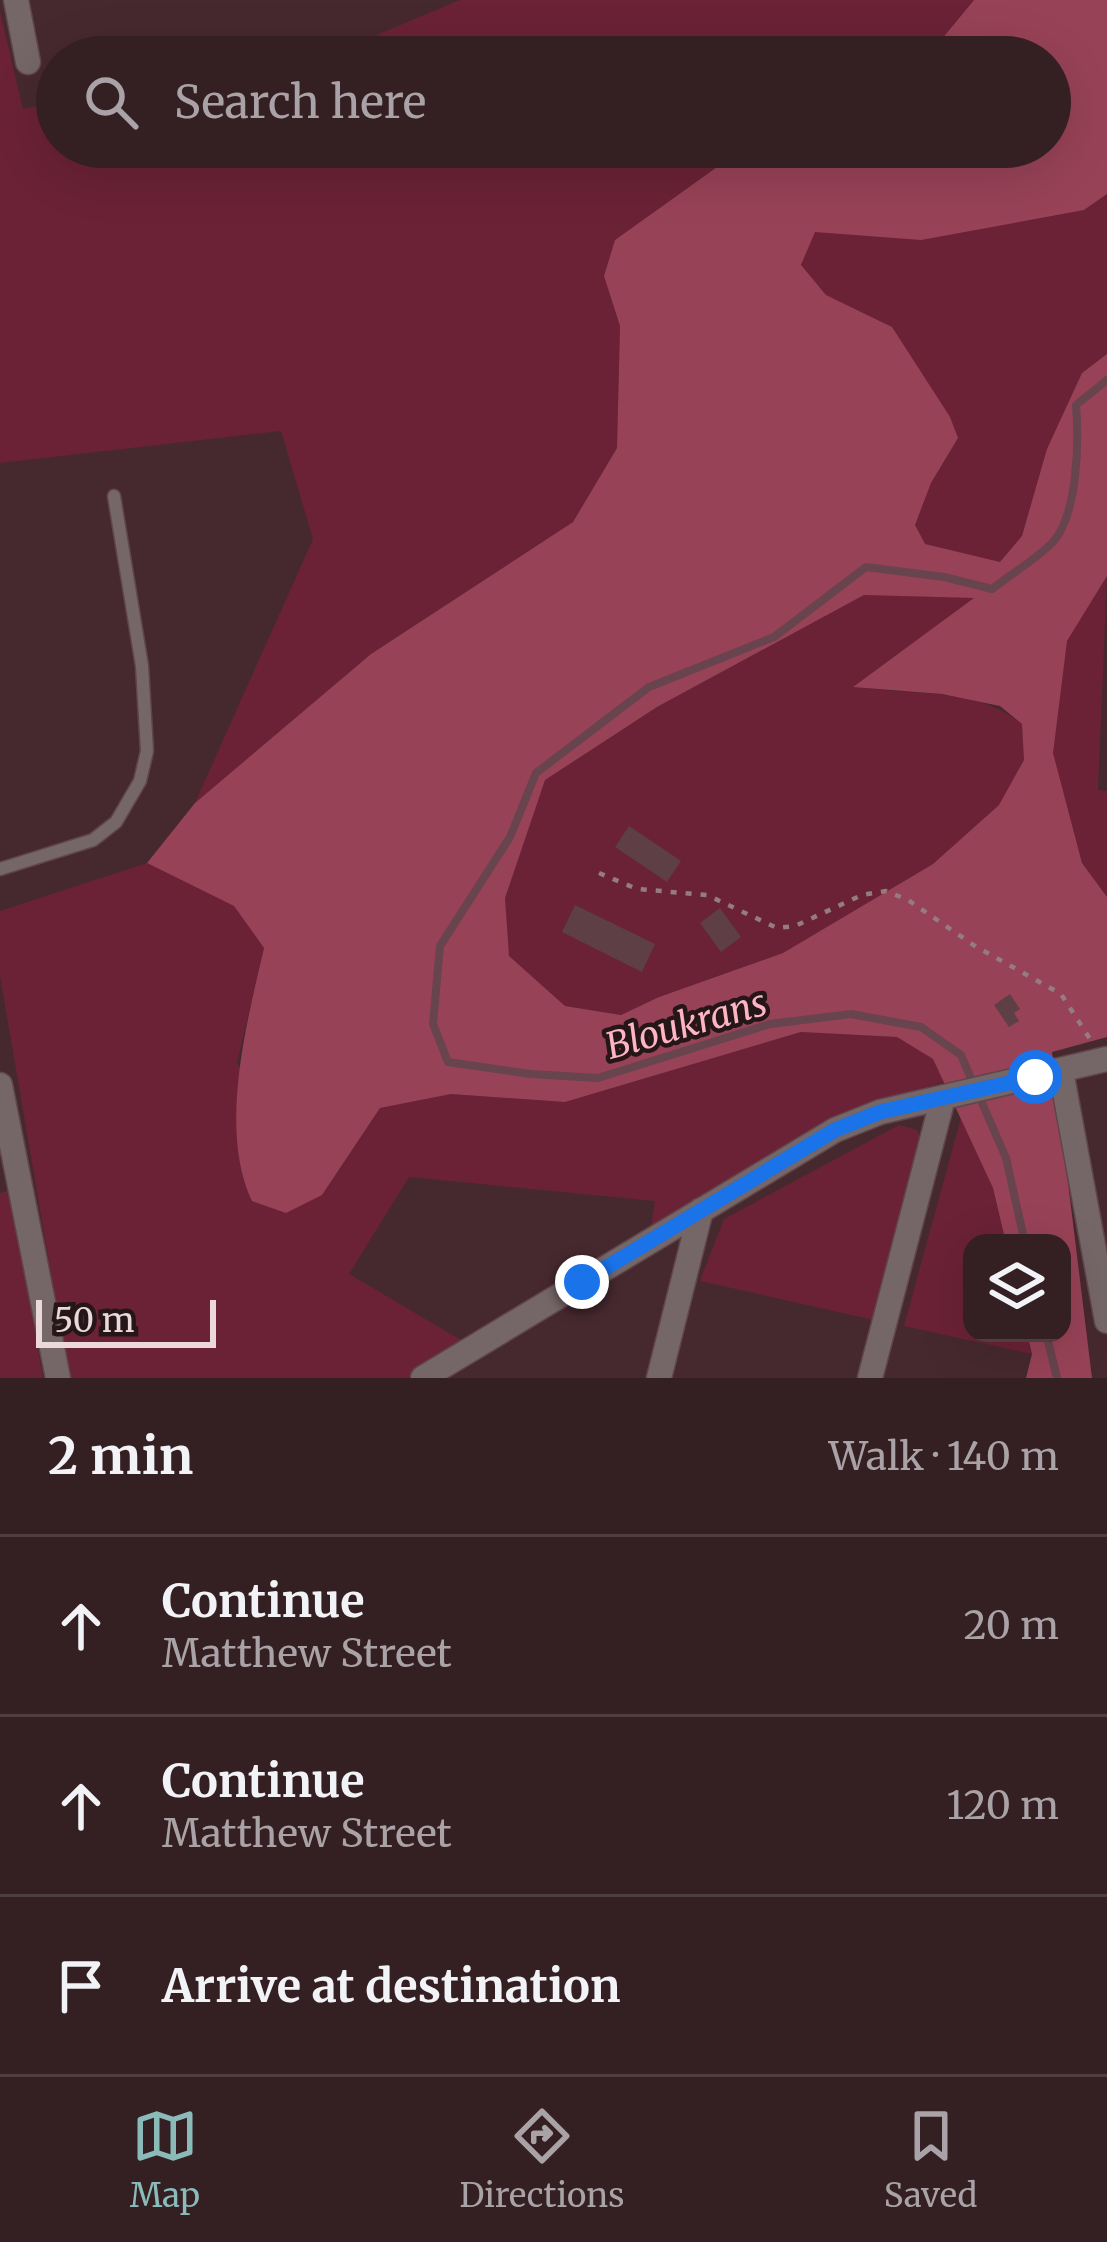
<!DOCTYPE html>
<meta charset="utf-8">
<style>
:root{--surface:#341f23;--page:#3c272b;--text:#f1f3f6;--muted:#a9a2a6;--line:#4e3d41;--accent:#8bbbb9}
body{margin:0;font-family:Merriweather,serif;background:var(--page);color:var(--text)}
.controls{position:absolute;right:36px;bottom:36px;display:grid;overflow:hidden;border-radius:24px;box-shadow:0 12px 48px #0002}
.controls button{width:108px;height:108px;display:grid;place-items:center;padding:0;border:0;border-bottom:3px solid var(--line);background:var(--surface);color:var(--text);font:60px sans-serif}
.scale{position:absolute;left:36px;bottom:30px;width:180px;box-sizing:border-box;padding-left:12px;border:6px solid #ebd8db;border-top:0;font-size:33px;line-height:42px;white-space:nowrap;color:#ebd8db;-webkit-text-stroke:9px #241619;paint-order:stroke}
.stop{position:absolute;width:36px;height:36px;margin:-27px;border:9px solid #1a73e8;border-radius:50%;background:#fff}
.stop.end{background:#1a73e8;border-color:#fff;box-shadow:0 3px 12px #0008}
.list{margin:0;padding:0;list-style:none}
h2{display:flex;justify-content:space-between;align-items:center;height:156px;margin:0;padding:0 48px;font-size:51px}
h2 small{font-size:39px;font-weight:400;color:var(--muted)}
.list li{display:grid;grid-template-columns:78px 1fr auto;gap:36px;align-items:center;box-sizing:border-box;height:180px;padding:0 48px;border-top:3px solid var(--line)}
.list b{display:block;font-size:45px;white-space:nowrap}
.list p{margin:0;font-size:39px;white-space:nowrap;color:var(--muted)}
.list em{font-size:39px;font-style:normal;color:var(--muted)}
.icon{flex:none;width:66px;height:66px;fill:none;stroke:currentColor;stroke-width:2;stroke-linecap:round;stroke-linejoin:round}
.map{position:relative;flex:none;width:1107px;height:1378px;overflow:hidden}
.search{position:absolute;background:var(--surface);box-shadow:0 12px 48px #0002;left:36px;right:36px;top:36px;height:132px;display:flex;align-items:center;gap:30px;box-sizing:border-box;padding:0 42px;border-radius:66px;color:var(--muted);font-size:45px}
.sheet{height:696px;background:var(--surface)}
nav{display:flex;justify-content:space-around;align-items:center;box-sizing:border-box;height:168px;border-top:3px solid var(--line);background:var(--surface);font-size:33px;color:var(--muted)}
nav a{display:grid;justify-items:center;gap:6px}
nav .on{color:var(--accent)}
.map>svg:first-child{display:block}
.green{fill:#6b2236}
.forest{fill:#984257;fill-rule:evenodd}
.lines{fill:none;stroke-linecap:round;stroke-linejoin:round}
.stream{stroke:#67444e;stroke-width:8}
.building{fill:#5e3f45}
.service-casing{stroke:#60454b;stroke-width:15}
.minor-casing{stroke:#60454b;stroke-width:27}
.path{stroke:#957c81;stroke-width:4.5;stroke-dasharray:6 9;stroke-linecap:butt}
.service{stroke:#756668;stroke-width:12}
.minor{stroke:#756668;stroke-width:24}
.route{stroke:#1a73e8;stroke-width:15}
.labels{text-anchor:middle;stroke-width:9;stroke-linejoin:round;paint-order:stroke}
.water-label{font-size:36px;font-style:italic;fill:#feb4c2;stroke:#241619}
</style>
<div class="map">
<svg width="1107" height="1378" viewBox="0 0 1107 1378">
<rect width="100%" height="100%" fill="#46292f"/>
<!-- green -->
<path class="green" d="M460 0H974L927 57H316L331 54Z
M0 12 23 109 57 103V147H745L615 240 604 276 620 326 617 448 573 522 371 654 195 803 313 539 281 431 0 463Z
M1107 194V354L1082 373 1022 536 1000 563 924 544 915 525 931 483 958 438 892 327 826 295 801 266 814 232 1084 210Z
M1107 576 1098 790 1107 791V897L1082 863 1052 753 1067 641Z
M864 595 976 598 854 686C911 697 974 685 1022 724L1025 760 999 805 933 864 783 953 659 997 621 1015 565 1006 508 956 505 898 544 780 657 707Z
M147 863 234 906 264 948 237 1063 322 1195 380 1108 451 1094 565 1102 801 1032 897 1037 933 1059 944 1082 896 1096 651 1228 655 1201 409 1177 349 1274 466 1343 407 1378H69L0 976V911Z
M961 1118 993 1188 1006 1243H972V1333H1027L1032 1354 904 1326Z
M899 1125 917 1130 922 1142 874 1320 700 1281 724 1219Z
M10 1191 43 1378H0V1193Z"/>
<!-- forest -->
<path class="forest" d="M974 0H1107V194L1084 210 921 240 815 232 801 265 826 295 892 327 950 417 958 438 931 483 915 525 925 544 1000 562 1022 536 1047 449 1082 373 1107 354V576L1067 641 1053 753 1082 863 1107 897V1037L1052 1052 1092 1378H1026L1032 1354 1027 1333H1062V1243H1006L993 1188 933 1059 897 1037 801 1032 565 1102 451 1094 380 1108 322 1195 286 1213 252 1201C218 1130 247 1021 264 948L234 906 147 863 195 803 371 654 573 522 617 448 620 326 604 276 615 240 745 147H1050V57H927ZM864 595 974 598 853 687 942 694 1000 706 1022 724 1024 760 999 805 933 864 783 953 659 997 621 1015 565 1006 509 956 505 898 545 780 657 707Z"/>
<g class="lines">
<!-- stream -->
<path class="stream" d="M973 1083 961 1055 921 1027 851 1014 770 1024 598 1078 530 1074 448 1062 433 1024 440 946 510 837 536 773 649 687 774 637 866 567 944 577 992 589C1011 574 1035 560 1052 543 1078 516 1079 441 1076 405L1107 380
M979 1096 1006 1158 1025 1243
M1046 1333 1057 1378"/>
</g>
<!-- building -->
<path class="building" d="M629 826 681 861 667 882 615 847Z
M575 905 655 944 642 972 562 932Z
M720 908 741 937 721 952 700 923Z
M1010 994 1020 1009 1014 1013 1019 1021 1009 1027 994 1005Z"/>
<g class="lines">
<!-- service casing -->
<g class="service-casing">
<path id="service" d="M0 869 93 840 116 822 140 781 147 751 142 666 114 496"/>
</g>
<!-- minor casing -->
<g class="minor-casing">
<path id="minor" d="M16 0 28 62
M1061 1071 1107 1321
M0 1085 58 1378
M423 1378 835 1130 880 1112 1107 1059
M659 1378 701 1210
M870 1378 943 1098"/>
</g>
<!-- path -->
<path class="path" d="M599 873 637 889 707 895 777 928 795 926 862 895 886 891 908 900 975 946 1061 994 1090 1039"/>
<!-- service -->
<use href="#service" class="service"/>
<!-- minor -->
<use href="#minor" class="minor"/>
</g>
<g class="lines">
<!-- route -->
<path class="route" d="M582 1282 835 1130 880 1112 1035 1077"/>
</g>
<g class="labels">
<!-- water labels -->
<g class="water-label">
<text transform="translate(686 1024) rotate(-16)" y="13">Bloukrans</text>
</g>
</g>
</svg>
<div class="controls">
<button><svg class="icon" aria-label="layers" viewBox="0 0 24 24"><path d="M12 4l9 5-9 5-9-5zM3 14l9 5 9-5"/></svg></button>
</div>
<div class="scale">50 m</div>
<div class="stop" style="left:1035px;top:1077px"></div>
<div class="stop end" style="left:582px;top:1282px"></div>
<div class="search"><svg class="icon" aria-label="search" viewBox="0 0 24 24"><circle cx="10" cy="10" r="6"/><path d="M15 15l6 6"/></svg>Search here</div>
</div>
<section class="sheet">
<h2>2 min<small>Walk · 140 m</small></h2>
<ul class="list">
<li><svg class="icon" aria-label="ahead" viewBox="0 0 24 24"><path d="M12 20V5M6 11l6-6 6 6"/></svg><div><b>Continue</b><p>Matthew Street</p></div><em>20 m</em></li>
<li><svg class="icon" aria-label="ahead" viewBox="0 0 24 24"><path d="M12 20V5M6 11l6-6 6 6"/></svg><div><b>Continue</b><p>Matthew Street</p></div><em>120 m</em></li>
<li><svg class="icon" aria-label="arrive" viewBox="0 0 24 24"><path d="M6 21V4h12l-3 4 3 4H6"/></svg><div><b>Arrive at destination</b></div></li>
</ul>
</section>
<nav>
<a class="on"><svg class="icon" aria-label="map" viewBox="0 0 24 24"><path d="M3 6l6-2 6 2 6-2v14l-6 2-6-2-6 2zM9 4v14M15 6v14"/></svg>Map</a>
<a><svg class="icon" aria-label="directions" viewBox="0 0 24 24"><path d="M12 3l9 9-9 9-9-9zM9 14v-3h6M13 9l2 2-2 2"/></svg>Directions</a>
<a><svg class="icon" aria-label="saved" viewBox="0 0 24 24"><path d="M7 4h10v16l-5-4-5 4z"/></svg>Saved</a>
</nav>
